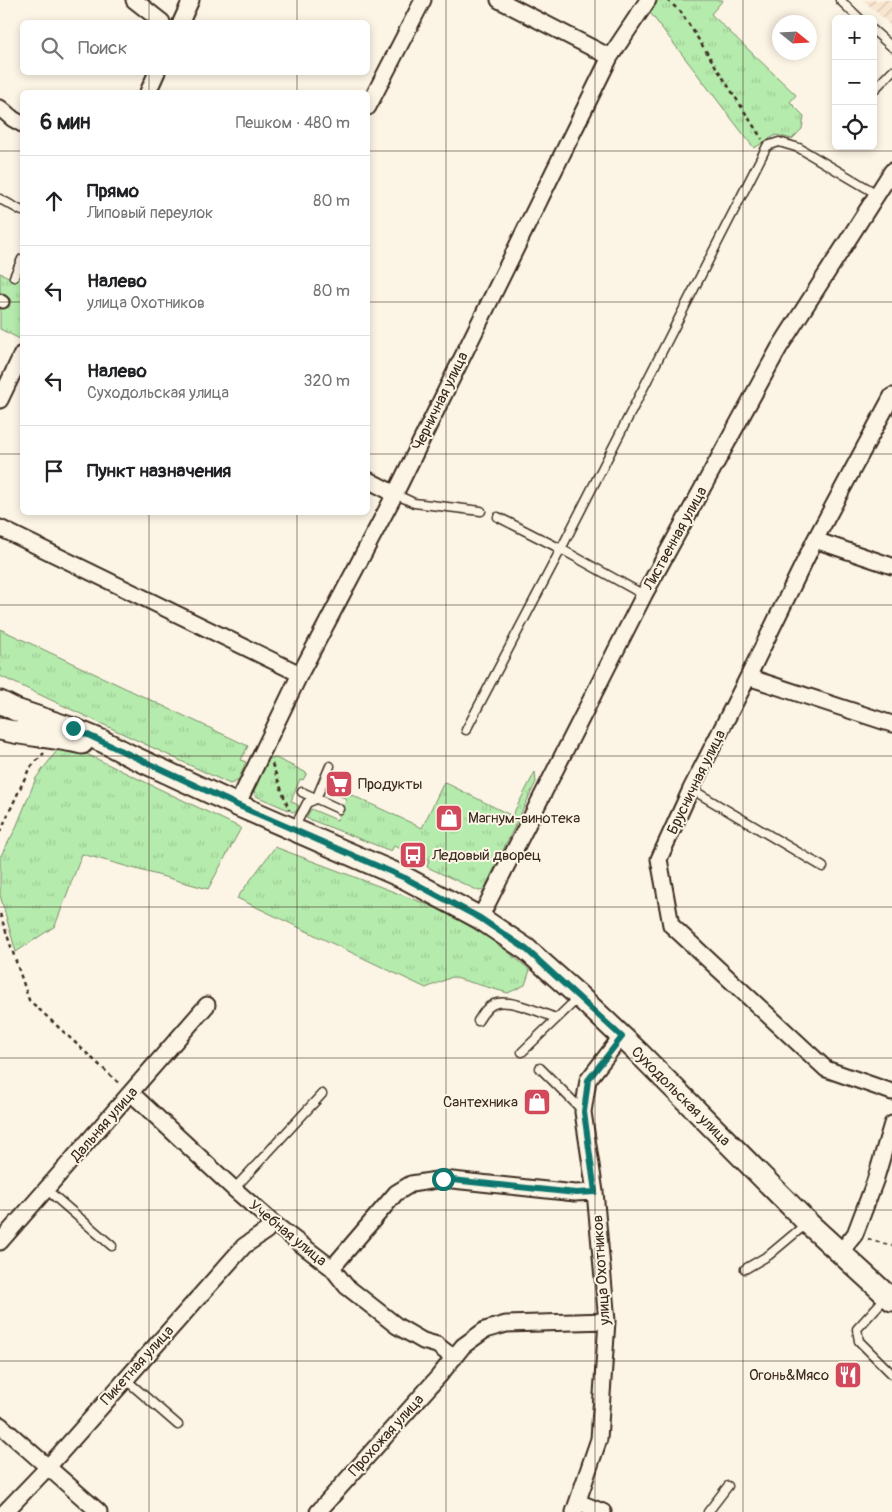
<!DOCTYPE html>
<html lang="ru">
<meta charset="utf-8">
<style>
:root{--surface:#fff;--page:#f6f6f6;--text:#202124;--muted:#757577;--line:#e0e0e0}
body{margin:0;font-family:Pangolin,sans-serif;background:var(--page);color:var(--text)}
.controls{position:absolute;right:15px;top:15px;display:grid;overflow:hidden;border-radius:8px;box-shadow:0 2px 8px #0003}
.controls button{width:45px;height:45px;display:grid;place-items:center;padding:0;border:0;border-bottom:1px solid var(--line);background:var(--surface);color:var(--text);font:25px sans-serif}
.compass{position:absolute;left:772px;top:15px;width:45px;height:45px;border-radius:50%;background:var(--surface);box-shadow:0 2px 8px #0003;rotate:108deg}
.stop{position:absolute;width:15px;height:15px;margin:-11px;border:4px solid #0f766e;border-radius:50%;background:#fff}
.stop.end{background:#0f766e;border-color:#fff;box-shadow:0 1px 5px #0008}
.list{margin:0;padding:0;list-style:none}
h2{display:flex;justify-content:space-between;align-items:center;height:65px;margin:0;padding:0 20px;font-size:21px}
h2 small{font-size:16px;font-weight:400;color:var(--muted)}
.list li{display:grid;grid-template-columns:32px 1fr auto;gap:15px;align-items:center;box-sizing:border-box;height:90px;padding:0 20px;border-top:1px solid var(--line)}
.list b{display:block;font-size:19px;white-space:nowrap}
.list p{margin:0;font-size:16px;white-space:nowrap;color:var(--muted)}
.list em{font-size:16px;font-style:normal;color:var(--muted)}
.icon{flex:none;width:28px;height:28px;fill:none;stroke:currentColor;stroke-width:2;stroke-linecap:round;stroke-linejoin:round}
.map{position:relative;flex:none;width:892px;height:1512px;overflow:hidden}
.search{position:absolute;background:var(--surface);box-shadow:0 2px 8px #0003;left:20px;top:20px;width:350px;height:55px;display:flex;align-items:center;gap:12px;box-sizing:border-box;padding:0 18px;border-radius:8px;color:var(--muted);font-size:19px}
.panel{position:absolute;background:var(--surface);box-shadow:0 2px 8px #0003;left:20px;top:90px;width:350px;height:425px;border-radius:8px}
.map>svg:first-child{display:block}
.industrial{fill:url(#industrial-furrows)}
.grass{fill:url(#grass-tufts);stroke:#788a66}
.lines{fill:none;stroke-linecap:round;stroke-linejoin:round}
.service-casing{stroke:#3b2a1e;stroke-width:11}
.pedestrian-casing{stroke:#3b2a1e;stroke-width:15}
.minor-casing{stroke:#3b2a1e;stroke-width:19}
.secondary-casing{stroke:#3b2a1e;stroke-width:25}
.path{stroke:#3b2a1e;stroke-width:2.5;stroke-dasharray:4 4;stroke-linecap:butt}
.service{stroke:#fcf5e5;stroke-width:8}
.pedestrian{stroke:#fcf5e5;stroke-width:11}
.minor{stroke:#fcf5e5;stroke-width:15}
.secondary{stroke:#fcf5e5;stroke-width:21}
.route{stroke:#0f766e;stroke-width:6}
.grid{fill:none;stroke:#3b2a1e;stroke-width:1;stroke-opacity:0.55}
.labels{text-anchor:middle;stroke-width:4;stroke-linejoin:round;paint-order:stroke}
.street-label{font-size:15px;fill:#3b2a1e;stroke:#fcf5e5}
.poi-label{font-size:15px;fill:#3b2a1e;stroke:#fcf5e5;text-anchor:start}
</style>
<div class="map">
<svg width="892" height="1512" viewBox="0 0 892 1512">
<defs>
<pattern id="industrial-furrows" width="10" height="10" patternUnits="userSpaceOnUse" patternTransform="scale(1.25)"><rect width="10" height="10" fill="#f9e6d1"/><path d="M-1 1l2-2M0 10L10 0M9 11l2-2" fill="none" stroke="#d6c5b3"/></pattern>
<pattern id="grass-tufts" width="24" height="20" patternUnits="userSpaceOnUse" patternTransform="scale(1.25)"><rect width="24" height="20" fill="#b5ebad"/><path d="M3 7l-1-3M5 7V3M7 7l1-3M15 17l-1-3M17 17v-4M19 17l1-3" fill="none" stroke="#9dca94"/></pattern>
</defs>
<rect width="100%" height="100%" fill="#fcf5e5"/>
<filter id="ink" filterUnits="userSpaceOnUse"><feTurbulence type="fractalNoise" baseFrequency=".02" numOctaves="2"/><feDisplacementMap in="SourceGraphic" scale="10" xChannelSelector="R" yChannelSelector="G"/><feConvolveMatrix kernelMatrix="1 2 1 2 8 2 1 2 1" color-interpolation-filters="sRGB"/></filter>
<g filter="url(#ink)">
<!-- industrial -->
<path class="industrial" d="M863 0H892V27Z"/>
<!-- grass -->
<path class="grass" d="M657 0H723L711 14 796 95 790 102 804 116 802 129 792 139 776 135 754 148 648 10Z
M22 272V335L20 339 0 329V306L4 308 11 300 0 294V273L18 281Z
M0 629 248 746 241 760 246 762 238 781 230 784 0 676Z
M59 748 76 749 241 828 208 889 82 854 55 926 16 952 0 895V857L15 830 36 778Z
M266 758H276L307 773 303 780 300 779 291 801 299 806 296 812H293L256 796 253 789Z
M535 772 536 782 484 890 479 891 427 867 429 860 394 846 391 851 306 818 311 809 337 820 347 799 326 790 328 784 422 828 444 782 512 816Z
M275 847 442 910 496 942 530 970 525 985 508 993 452 977 426 988 237 898Z"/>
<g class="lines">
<!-- service casing -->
<g class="service-casing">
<path id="service" d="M840 0 860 19
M873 30 892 47
M873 91 892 71
M0 199 22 211
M14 277 22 259
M395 494 414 503 481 511
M498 517 561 549 644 595
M466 730 561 549 767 146 779 142 799 148 877 194
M691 789 823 867
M302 792 339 809
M294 828 307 803 316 799 330 766
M478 1021C482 1015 486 1007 494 1004 509 998 541 1013 556 1018
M522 1052 578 998
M540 1068 583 1111
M46 1189 112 1246
M234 1189 322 1094
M745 1269 769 1255 806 1224
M886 1297 857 1329 859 1341 892 1374
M125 1379 178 1425
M708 1512 728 1486"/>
</g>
<!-- pedestrian casing -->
<g class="pedestrian-casing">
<path id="pedestrian" d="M0 300 3 302"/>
</g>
<!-- minor casing -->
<g class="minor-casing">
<path id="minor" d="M134 0 162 22
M499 0 610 57
M181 22 191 0
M148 92 157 72
M368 107 423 0
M0 108 13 119 22 124
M892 396 815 540 748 677 691 789 659 859 671 925 826 1069 892 1092
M0 400 22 354
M368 480 395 494
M0 528 300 674
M815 540 892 566
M748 677 892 724
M237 805 300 674 395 494 610 57 648 0
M480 918 644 595 779 348 892 171
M131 1093 234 1189 273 1223 332 1268 346 1286 397 1326 423 1341 437 1345 454 1358
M0 1242 207 1005
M840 1253 855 1234 875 1181 892 1124
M332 1268 396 1193 411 1184 443 1179 575 1193 595 1192
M0 1425 99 1512
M578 1502 603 1512
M5 1512 48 1467 244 1246 266 1231 273 1223
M318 1512 439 1376 463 1346 485 1330 506 1324 607 1321
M574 1512 599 1439 607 1321 595 1192 583 1112 588 1080 621 1037"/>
</g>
<!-- secondary casing -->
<g class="secondary-casing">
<path id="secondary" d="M0 702 16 710 73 729 102 741 131 756 237 805 405 878 480 918 526 949 580 997 638 1052 808 1223 892 1300
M0 729C27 736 55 736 82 743"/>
</g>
<!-- path -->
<path class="path" d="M667 0 681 12 762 139
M272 764 289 810
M0 832 29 769 44 753
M0 914 29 1000 120 1084
M868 1239 892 1246"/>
<!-- service -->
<use href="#service" class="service"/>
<!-- pedestrian -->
<use href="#pedestrian" class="pedestrian"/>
<!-- minor -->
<use href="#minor" class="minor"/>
<!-- secondary -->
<use href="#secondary" class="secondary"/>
</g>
</g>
<g class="lines" filter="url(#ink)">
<!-- route -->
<path class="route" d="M73 728 237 805 405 878 480 918 526 949 622 1037 588 1080 584 1112 595 1192 576 1193 443 1179"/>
</g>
<!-- grid -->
<path class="grid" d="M149 0V22M297 0V22M446 0V1512M595 0V1512M743 0V1512M149 72V92M297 72V92M0 151H22M368 151H892M0 302H22M368 302H892M0 454H22M368 454H892M149 512V1512M297 512V1512M0 605H892M0 756H892M0 907H892M0 1058H892M0 1210H892M0 1361H892"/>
<!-- icons -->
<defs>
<g id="supermarket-square" transform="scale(1.4375)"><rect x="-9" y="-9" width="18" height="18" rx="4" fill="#d1495b" stroke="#fcf5e5"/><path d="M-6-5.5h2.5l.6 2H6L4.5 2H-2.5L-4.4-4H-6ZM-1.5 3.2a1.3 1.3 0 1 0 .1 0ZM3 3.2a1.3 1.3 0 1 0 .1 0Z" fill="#fff"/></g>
<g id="shop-square" transform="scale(1.4375)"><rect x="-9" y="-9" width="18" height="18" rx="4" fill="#d1495b" stroke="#fcf5e5"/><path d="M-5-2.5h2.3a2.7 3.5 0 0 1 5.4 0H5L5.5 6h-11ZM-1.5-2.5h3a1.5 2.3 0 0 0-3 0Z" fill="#fff"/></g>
<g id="bus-square" transform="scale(1.4375)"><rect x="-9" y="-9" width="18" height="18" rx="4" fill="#d1495b" stroke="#fcf5e5"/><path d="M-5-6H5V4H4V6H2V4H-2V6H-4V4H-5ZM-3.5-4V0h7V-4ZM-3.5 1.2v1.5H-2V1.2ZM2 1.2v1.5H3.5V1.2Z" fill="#fff"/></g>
<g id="restaurant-square" transform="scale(1.4375)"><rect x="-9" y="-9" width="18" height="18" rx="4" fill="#d1495b" stroke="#fcf5e5"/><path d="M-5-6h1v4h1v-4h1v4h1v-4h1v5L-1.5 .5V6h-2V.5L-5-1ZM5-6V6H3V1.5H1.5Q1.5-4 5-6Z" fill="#fff"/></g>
</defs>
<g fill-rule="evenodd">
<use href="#supermarket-square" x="339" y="784"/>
<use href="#shop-square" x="449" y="818"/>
<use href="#bus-square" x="413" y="855"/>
<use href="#shop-square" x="537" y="1102"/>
<use href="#restaurant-square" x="848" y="1375"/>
</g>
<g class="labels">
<!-- street labels -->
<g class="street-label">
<text transform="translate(440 401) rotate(-64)" y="5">Черничная улица</text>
<text transform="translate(675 538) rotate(-61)" y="5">Лиственная улица</text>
<text transform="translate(696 782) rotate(-64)" y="5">Брусничная улица</text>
<text transform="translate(681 1096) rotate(45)" y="5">Суходольская улица</text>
<text transform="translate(104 1124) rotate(-49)" y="5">Дальняя улица</text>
<text transform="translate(288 1233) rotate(39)" y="5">Учебная улица</text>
<text transform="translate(601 1270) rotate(-94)" y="5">улица Охотников</text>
<text transform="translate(137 1365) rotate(-48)" y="5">Пикетная улица</text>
<text transform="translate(386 1435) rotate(-48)" y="5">Прохожая улица</text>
</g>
<!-- poi labels -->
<g class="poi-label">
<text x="358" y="789">Продукты</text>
<text x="468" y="823">Магнум-винотека</text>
<text x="432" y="860">Ледовый дворец</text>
<text x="518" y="1107" text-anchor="end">Сантехника</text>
<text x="829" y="1380" text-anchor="end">Огонь&amp;Мясо</text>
</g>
</g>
</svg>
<div class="controls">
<button>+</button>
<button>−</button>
<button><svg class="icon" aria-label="locate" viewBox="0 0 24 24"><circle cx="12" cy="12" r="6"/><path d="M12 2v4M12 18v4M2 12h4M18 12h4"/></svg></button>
</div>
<svg class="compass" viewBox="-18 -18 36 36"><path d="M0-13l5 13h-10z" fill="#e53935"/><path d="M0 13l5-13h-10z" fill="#757577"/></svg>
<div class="stop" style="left:443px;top:1179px"></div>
<div class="stop end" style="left:73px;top:728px"></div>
<div class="search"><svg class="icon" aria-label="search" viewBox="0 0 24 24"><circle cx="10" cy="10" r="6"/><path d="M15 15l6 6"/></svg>Поиск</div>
<section class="panel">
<h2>6 мин<small>Пешком · 480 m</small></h2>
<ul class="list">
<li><svg class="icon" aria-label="ahead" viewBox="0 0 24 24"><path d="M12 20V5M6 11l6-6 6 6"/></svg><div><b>Прямо</b><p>Липовый переулок</p></div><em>80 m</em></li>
<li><svg class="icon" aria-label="left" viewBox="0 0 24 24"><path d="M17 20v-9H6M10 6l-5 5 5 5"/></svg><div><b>Налево</b><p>улица Охотников</p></div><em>80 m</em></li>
<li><svg class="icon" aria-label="left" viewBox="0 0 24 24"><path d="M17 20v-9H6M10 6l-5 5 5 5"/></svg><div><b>Налево</b><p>Суходольская улица</p></div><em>320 m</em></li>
<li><svg class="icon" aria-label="arrive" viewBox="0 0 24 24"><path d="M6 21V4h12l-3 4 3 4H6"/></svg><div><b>Пункт назначения</b></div></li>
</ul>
</section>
</div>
